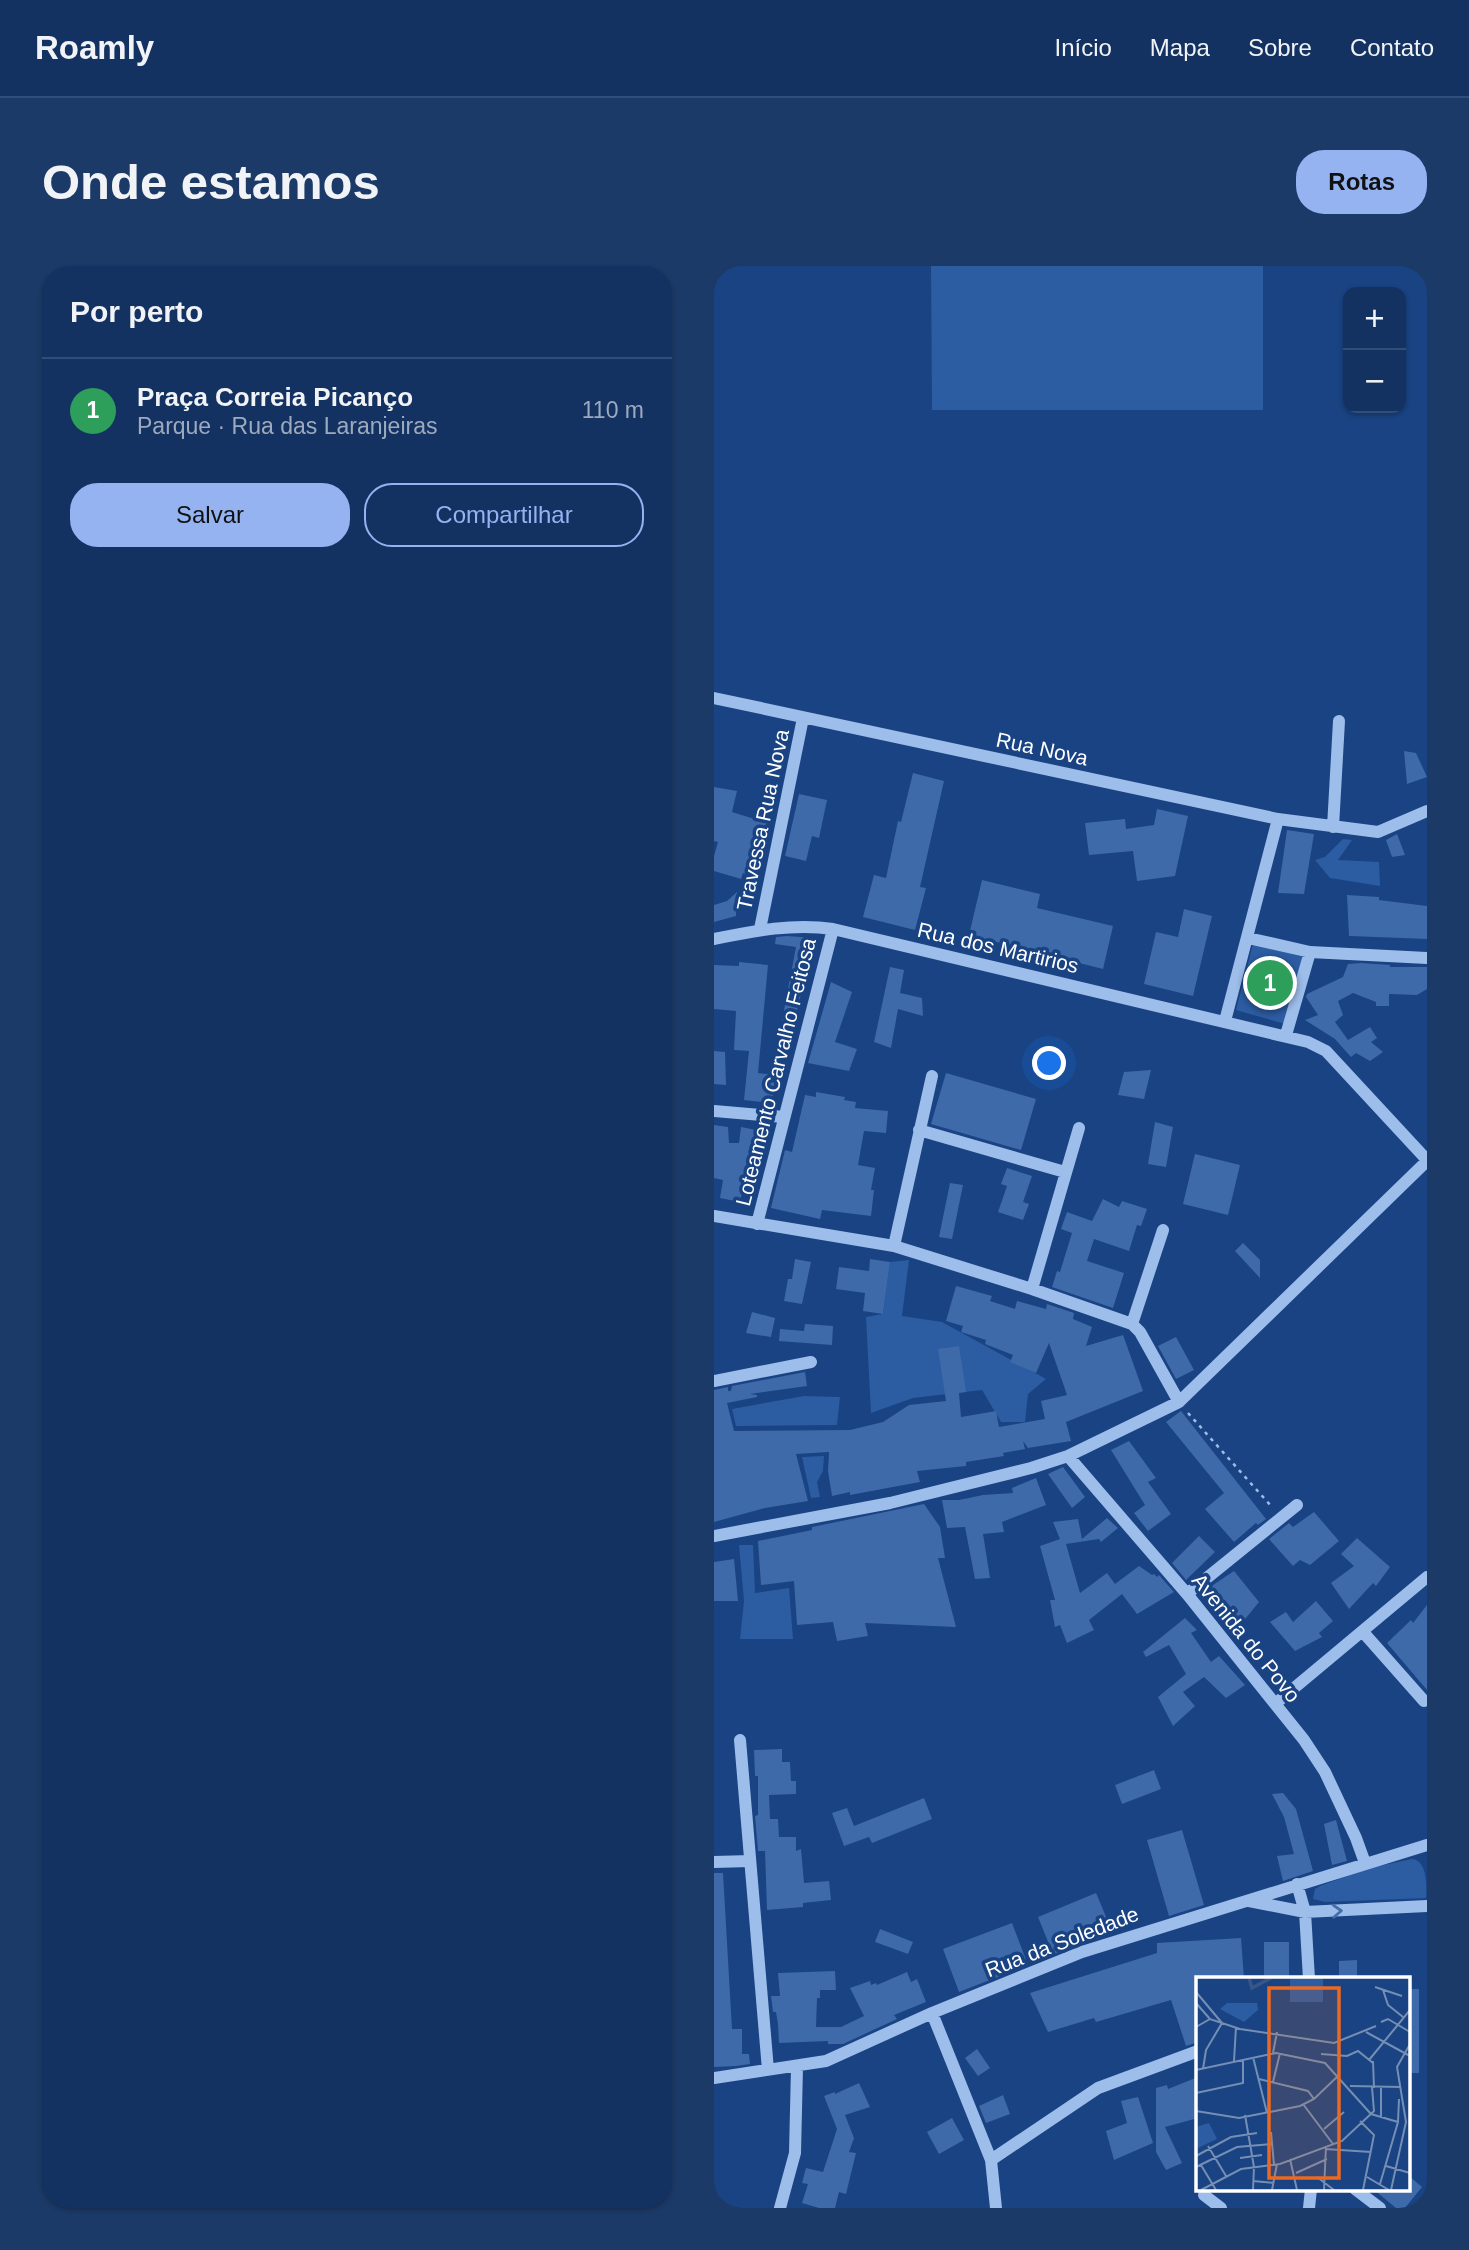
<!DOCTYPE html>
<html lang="pt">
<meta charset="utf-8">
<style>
:root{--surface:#133262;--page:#1c3a68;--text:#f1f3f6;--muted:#9daabe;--line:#324d77;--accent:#95b2f1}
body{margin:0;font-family:Helvetica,sans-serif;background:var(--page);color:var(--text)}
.controls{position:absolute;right:21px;top:21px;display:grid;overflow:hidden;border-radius:14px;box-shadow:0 2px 5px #0004}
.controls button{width:63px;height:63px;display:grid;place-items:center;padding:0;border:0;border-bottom:2px solid var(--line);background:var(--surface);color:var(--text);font:35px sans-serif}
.you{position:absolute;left:336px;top:798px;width:24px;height:24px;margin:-18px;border:5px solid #fff;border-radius:50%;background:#1a73e8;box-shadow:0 0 0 10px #1a73e833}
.badge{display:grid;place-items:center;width:46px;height:46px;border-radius:50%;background:var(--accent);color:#fff;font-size:23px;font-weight:700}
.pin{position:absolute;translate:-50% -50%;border:4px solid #fff;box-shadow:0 2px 7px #0006}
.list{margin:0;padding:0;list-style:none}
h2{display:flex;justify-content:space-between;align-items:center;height:91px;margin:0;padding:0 28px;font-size:30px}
h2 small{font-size:23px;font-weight:400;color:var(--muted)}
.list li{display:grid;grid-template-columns:46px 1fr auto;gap:21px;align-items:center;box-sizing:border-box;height:105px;padding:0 28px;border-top:2px solid var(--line)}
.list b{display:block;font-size:26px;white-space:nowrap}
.list p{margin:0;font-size:23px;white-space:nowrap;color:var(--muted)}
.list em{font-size:23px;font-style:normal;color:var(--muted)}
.actions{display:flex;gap:14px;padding:21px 28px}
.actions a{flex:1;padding:16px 0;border:2px solid var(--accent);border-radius:28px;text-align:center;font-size:24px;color:var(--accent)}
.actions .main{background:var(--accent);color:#111}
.map{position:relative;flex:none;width:713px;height:1942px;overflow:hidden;border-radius:28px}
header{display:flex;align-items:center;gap:42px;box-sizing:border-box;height:98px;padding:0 35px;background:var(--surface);border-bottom:2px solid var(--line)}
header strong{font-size:33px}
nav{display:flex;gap:38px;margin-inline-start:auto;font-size:24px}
.intro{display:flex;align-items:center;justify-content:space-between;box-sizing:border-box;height:168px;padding:0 42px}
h1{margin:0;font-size:49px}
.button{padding:18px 32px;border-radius:28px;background:var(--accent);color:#111;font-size:24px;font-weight:700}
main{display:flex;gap:42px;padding:0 42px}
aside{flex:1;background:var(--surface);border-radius:28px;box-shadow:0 2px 5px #0004}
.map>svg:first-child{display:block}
.green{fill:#2c5ca2}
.building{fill:#3e6aaa}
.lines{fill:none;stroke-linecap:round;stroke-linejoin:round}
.path{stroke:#9dbdeb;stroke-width:2.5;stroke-dasharray:3.5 5;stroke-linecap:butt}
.minor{stroke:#9dbdeb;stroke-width:12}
.oneway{stroke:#476ea7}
.labels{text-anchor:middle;stroke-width:7;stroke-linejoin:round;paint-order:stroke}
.street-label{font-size:21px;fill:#fff;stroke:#194382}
.inset-river{fill:none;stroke:#385786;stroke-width:3.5}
.inset-road{fill:none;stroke:#758eb4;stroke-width:2}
.view{fill:#ea6a24;fill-opacity:0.15;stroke:#ea6a24;stroke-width:3.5}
.inset-edge{fill:none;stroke:#fff;stroke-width:3.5}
</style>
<header>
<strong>Roamly</strong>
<nav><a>Início</a><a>Mapa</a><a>Sobre</a><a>Contato</a></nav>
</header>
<div class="intro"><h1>Onde estamos</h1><a class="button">Rotas</a></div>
<main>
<aside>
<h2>Por perto<small></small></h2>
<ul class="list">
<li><span class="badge" style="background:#2e9e5b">1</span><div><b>Praça Correia Picanço</b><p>Parque · Rua das Laranjeiras</p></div><em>110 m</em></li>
</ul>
<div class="actions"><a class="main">Salvar</a><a>Compartilhar</a></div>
</aside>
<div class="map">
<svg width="713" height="1942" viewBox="0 0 713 1942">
<rect width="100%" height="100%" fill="#194382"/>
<!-- green -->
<path class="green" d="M217 0H549V144H218Z
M629 573 638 574 624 594 665 596 666 620 616 612 601 594 611 591Z
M539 678 590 691 571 758 522 744Z
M195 994 188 1050 228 1056 332 1113 314 1128 311 1156H287L268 1124 199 1132 157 1147 152 1051 169 1048 176 996Z
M90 1130 126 1131 123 1159 22 1160 18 1143Z
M110 1190 109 1205 103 1216 106 1231 97 1232 88 1191Z
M25 1279H39L41 1327 75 1322 79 1373H26L30 1335Z
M698 1593C713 1594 713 1619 712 1632L611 1636 599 1633 601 1623 606 1620 655 1602Z"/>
<!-- building -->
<path class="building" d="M690 485 702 487 713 511 693 518Z
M199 507 230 515 206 621 212 622 201 664 149 651 160 609 172 612 184 555 187 556Z
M0 521 23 525 18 546 53 557 36 609 29 607 27 613 0 605V590L4 576 0 575Z
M85 528 113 534 105 572 98 570 92 595 71 590Z
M443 543 474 550 461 610 423 615 419 585 375 589 371 557 411 553 412 563 440 559Z
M573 564 600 568 590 628 564 627Z
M683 568 691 589 678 591 672 574Z
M268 614 326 628 323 642 399 660 389 703 255 669Z
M23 626 22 650 0 656V639L13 635Z
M633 629 665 631V634L713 640V673L635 670Z
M470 643 498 650 479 730 430 718 442 666 464 671Z
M73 670 100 672 79 762 67 760 82 681 61 678 62 671Z
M25 696 54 699 44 807 61 809 58 837 30 834 35 785 20 784 22 745 0 743V699L25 700Z
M647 697 676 699V701H713V723L703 729 675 728V740H662V736L639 727 624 735 629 749 621 756 634 774 656 761 663 772 657 776 669 786 656 795 642 787 637 791 621 773 591 754 604 749 592 731 593 728 629 711 634 698Z
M176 701 190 704 186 727 208 732 209 750 184 743 177 782 160 776Z
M117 716 138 726 121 776 143 783 135 805 94 797Z
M0 785 11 786 12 819 0 818Z
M437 804 430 833 404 829 410 806Z
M232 807 322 833 307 884 217 858Z
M102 826 131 831 130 834 142 836 141 842 174 845 172 867 150 865 144 899 161 902 157 924H160L157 950 108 944 106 953 57 942 71 884 78 886 91 829 102 831Z
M441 856 459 861 452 901 434 898Z
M0 859 14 861 15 877H25L27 861 42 864 26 936 6 932 9 914 0 912Z
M481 888 526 899 514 949 469 938Z
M293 902 318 910 309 936 315 938 309 954 284 946 293 920 287 918Z
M236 917 249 919 238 973 225 971Z
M389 933 405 941 408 935 433 943 427 960 423 959 415 985 380 973 373 995 410 1007 399 1042 338 1021 343 1005 346 1006 358 967 347 963 353 946 378 955Z
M529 977 546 994V1012L521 985Z
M81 993 97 996 88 1038 70 1035 74 1013H78Z
M156 993 176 996 169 1048 149 1045 151 1027 122 1023 125 1001 155 1005Z
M242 1020 278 1030 276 1035 301 1043 303 1035 332 1043 333 1038 360 1047 359 1053 378 1061 372 1080 409 1069 429 1125 352 1156 357 1175 314 1182 309 1175 311 1183 289 1187 290 1190 252 1196V1200L203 1205 206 1216 136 1229V1226L118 1230 114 1205 115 1186 82 1188 94 1235 51 1242 0 1256V1124L14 1121V1125H17L18 1120 91 1106 93 1120 36 1128 43 1129V1131L13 1137 20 1165 136 1164 169 1156 195 1139 232 1135 224 1083 245 1080 252 1126 245 1127 247 1151 282 1145 285 1161 331 1153 327 1135 353 1129 335 1077 322 1107 296 1096 299 1089 271 1078 272 1074 247 1066 249 1060 232 1055Z
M38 1046 61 1052 57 1071 32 1067Z
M91 1058 119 1060 118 1079 65 1075 66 1063 90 1065Z
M462 1071 480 1104 462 1113 444 1080Z
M467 1145 552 1253 544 1259 542 1257 520 1276 491 1243 510 1227 452 1156Z
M415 1175 442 1212 434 1216 457 1248 434 1265 420 1247 431 1239 397 1184Z
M349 1201 371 1231 358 1242 334 1208Z
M322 1212 332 1239 288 1256 290 1266 269 1268 276 1312 261 1313 251 1261 233 1262 228 1234H245L269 1229 299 1227 298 1222Z
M210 1238 226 1261 231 1292H224L242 1361 151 1357 154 1370 123 1375 119 1356 83 1359 80 1315 47 1319 44 1275 98 1264V1261Z
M600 1246 625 1275 596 1299 586 1294 579 1300 555 1273 575 1257 579 1261Z
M393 1252 404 1262 387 1276 385 1273 352 1278 366 1327 393 1307 401 1318 425 1300 438 1309 440 1308 443 1311 445 1309 460 1326 423 1348 408 1328 375 1354 380 1364 353 1377 346 1359 341 1361 336 1334H341L326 1280 346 1273 339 1256 364 1253 368 1273Z
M485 1270 501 1286 472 1314 458 1297Z
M643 1272 676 1301 662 1320 659 1317 635 1343 617 1317 640 1300 627 1288Z
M20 1293 24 1335H0V1296Z
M520 1305 545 1336 519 1368 500 1341 503 1339 493 1323Z
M602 1335 619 1355 605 1367 608 1371 581 1385 556 1356 572 1346 579 1356Z
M713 1339V1424L673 1377 697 1354 699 1357Z
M471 1352 483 1364 477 1367 497 1396 505 1390 531 1419 512 1432 490 1411 469 1426 481 1440 459 1460 444 1431 472 1408 455 1379 432 1391 429 1386Z
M68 1483V1496H76L77 1515H82V1528L55 1529 56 1553H64L65 1571H82V1585L87 1583 90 1617 115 1615 117 1634 89 1637V1641L53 1644 51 1585H44L41 1550 44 1549V1510H41L40 1484Z
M440 1504 447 1523 408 1538 401 1519Z
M569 1527 582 1543 599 1605 569 1615 563 1590 580 1588 570 1551 558 1528Z
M210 1532 218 1553 158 1577 155 1571 130 1580 118 1547 133 1542 140 1560Z
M622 1554 633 1595 618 1599 610 1558Z
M468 1564 490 1639 455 1650 433 1574Z
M0 1607H9L18 1763H28V1788H35L36 1798 22 1800 0 1801Z
M382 1627 399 1667 339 1688 324 1651Z
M298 1657 314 1699 245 1726 229 1683Z
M166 1663 199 1676 194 1688 161 1676Z
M527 1672 530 1713H484V1776L472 1780 457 1734 382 1756 380 1752 334 1766 316 1727 443 1687V1677Z
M550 1676H575V1713H550Z
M643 1694V1712L625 1711V1695Z
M121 1705 122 1724H106V1732H103L102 1761H127L150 1750 136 1722 156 1715 157 1719 162 1717 163 1719 193 1706 197 1716 203 1713 212 1736 180 1749 183 1753 129 1778H114V1775L65 1777 64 1758 62 1746H59L57 1730H66L64 1707Z
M694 1723H705V1807H694Z
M263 1783 276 1802 264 1810 251 1792Z
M484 1811V1852L451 1861 468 1897 452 1904 442 1886V1822L453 1819 454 1823Z
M145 1817 156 1841 131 1849 140 1872 135 1886 142 1887 132 1928 125 1926 121 1942H105L88 1937 94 1918 88 1917 92 1902 109 1906 123 1863 110 1830 121 1826V1828Z
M289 1829 296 1848 272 1857 265 1840Z
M424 1831 439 1877 400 1894 392 1865 413 1857 407 1835Z
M238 1852 250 1874 225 1888 213 1866Z
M694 1909 708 1921 691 1942H682L659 1923H694Z"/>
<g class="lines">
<!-- path -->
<path class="path" d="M474 1147 558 1241"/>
<!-- minor -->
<path class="minor" d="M0 432 564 553 664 566 713 545
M619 561 625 455
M46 663 89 452
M534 672 596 686 713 692
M0 673C40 665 79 657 119 663L594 776 612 785 713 894
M511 755 564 553
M572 769 596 686
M0 845 70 851
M205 864 351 906
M0 950 180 980 318 1023 418 1058 426 1066 465 1136
M43 958 119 663
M180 980 218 810
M318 1023 365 862
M418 1058 449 964
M0 1115 97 1096
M354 1190 473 1328 590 1474 611 1506 642 1572 651 1597
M0 1270 176 1237 317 1202 354 1190 465 1136 713 895
M473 1328 583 1239
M649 1366 710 1435
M561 1438 713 1311
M26 1474 54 1804
M0 1596 36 1595
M583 1618 591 1646 595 1713
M535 1635 591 1646 713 1640
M218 1747 277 1894 282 1942
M0 1812 112 1795 218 1747 368 1686 713 1579
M277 1894 384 1822 484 1785
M641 1923 666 1942
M490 1929 507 1942
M66 1942 81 1887 83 1801
M595 1942 597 1923"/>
</g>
<!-- one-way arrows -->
<defs><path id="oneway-chevron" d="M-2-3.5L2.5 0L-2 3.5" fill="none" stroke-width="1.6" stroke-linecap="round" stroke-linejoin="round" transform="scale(1.75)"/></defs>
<use class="oneway" href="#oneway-chevron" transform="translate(623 1645) rotate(-3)"/>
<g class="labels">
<!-- street labels -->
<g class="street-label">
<text transform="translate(328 483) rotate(12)" y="7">Rua Nova</text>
<text transform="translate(49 554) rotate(-78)" y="7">Travessa Rua Nova</text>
<text transform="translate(284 682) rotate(13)" y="7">Rua dos Martirios</text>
<text transform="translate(62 806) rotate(-76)" y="7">Loteamento Carvalho Feitosa</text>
<text transform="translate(532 1372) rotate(51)" y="7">Avenida do Povo</text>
<text transform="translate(348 1676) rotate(-21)" y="7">Rua da Soledade</text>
</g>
</g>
<!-- overview -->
<g transform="translate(482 1711)">
<rect width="214" height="214" fill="#194382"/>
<path d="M94 1H127V25H94ZM31 26H61L62 33 48 45 24 32ZM13 146 21 162 0 172V150Z" fill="#2c5ca2"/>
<path class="inset-river" d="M53 1 56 11 75 1"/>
<path class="inset-road" d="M179 10 206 19M187 13 192 28 207 40M0 15 26 46M0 26 14 42M185 45 192 42 214 55M0 50 14 42 44 52 138 66 180 49M170 55 214 79M77 76 81 55M125 77 151 79 162 74 177 86M57 80 71 136M173 83 214 33M38 84 40 50M177 84 178 111M7 92 10 73 26 46M0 93 80 76 129 86 175 137 202 145M63 102 112 114 118 122M77 105 84 76M154 109 205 110M185 111V141M0 116 47 106V82M107 127 137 167M0 134 43 141 104 129 118 122 143 98M49 138 58 190 57 213M164 144 178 158 167 213M128 152 148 135M75 155 78 188M12 169 30 199M129 172 175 175M0 179 35 160 61 156M44 181 66 178M94 182 101 213M5 188 20 213M190 189 214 196M0 190 41 170 76 167M100 196 131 182M121 200 138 213M171 200 193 213M57 204 78 206M184 207 202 145 203 122M5 213 45 192 84 187 146 164 178 134 176 110M76 213 81 187M128 213 130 169M195 213 210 145 201 90 214 67"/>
<path class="view" d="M73 11H143V201H73Z"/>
<rect width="214" height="214" class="inset-edge"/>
</g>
</svg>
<div class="controls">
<button>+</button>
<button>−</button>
</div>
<div class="you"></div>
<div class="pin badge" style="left:556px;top:717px;background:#2e9e5b">1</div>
</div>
</main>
